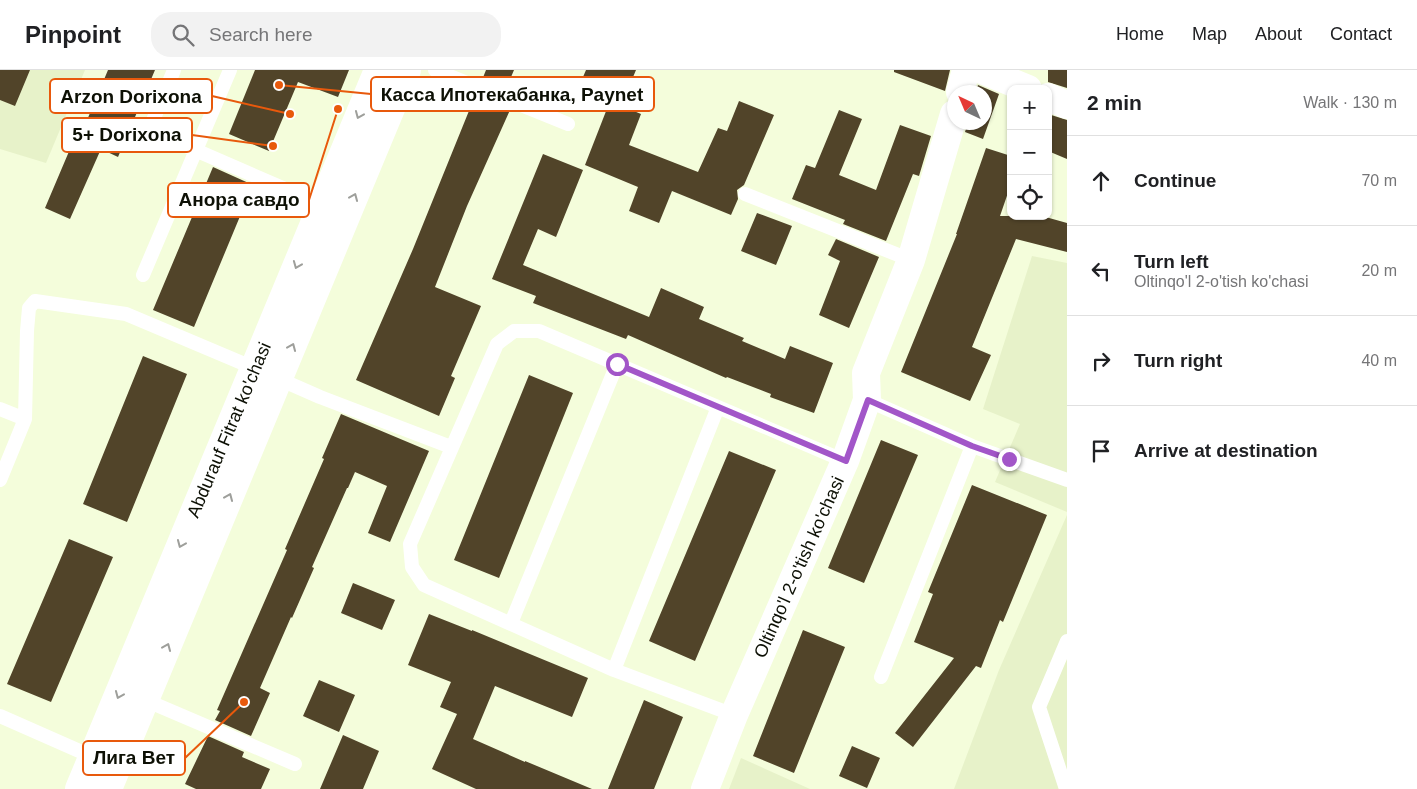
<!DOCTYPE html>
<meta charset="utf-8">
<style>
:root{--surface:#fff;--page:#f2f2f2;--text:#202124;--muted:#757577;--line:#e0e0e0}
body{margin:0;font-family:Helvetica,sans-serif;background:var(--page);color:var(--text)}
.controls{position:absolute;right:15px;top:15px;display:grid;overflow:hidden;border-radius:10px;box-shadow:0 1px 4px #0004}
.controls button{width:45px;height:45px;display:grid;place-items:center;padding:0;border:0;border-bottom:1px solid var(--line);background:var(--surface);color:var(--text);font:25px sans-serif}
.compass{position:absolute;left:947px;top:15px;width:45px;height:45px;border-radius:50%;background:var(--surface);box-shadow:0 1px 4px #0004;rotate:316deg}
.stop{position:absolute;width:15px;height:15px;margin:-11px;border:4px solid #a256c8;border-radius:50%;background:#fff}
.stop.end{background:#a256c8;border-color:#fff;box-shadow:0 1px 5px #0008}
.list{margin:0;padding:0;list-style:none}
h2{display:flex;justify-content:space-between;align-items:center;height:65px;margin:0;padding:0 20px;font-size:21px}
h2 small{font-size:16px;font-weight:400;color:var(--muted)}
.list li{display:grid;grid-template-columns:32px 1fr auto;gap:15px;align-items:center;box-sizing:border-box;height:90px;padding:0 20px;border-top:1px solid var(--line)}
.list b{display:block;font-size:19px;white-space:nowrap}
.list p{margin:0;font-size:16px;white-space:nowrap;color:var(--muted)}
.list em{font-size:16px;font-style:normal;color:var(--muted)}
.icon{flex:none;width:28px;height:28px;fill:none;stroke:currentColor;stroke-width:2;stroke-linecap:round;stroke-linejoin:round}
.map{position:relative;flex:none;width:1067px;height:719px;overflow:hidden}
header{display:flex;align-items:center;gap:30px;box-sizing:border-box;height:70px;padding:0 25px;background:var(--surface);border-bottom:1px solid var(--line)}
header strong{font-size:24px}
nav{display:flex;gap:28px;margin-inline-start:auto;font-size:18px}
.search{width:350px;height:45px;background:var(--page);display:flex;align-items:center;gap:12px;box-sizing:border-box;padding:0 18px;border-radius:20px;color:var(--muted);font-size:19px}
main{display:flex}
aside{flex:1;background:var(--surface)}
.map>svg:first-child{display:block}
.built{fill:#e7f2c9}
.building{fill:#514429}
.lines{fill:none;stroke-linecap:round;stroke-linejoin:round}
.lane{stroke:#fff;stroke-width:14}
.street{stroke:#fff;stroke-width:28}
.secondary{stroke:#fff;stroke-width:28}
.oneway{stroke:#9e9f9b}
.route{stroke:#a256c8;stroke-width:6}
.labels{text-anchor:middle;stroke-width:5;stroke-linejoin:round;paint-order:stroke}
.street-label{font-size:18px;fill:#0d1005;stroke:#fff}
.leader{fill:none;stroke:#e8590c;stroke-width:2}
.callout-dot{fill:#e8590c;stroke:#fff;stroke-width:2}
.callout{fill:#fff;stroke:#e8590c;stroke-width:2}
.callout-label{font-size:19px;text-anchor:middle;font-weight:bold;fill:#0d1005}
</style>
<header>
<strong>Pinpoint</strong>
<div class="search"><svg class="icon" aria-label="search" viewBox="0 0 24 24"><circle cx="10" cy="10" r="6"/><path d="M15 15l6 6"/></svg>Search here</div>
<nav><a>Home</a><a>Map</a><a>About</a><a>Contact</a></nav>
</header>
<main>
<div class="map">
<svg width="1067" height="719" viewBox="0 0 1067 719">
<rect width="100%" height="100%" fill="#f4fddb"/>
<!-- built -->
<path class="built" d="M0 0H85L46 93 0 79Z
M1032 186 1067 193V442L995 412 1020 354 983 339Z
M1067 445V719H954L999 600Z
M741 688 810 719H729Z"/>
<!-- building -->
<path class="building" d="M0 0H30L15 36 0 30Z
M108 0H155L118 87 101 79 70 149 45 138 73 72 77 74Z
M255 0H349L338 27 298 12 269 81 229 64Z
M486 0H514L506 19 482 10Z
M586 0H636L623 31 580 14Z
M894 0H950L945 21 894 2Z
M1048 0H1067V18L1048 12Z
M978 15 999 24 983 69 965 62 968 52H984V22H976Z
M475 26 510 40 467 136 435 217 481 236 451 306 455 308 439 346 356 310 413 179Z
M610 31 641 44 629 75 698 102 718 58 727 61 739 31 774 45 744 115 737 120 738 129 731 145 672 121 659 153 629 141 638 117 585 95Z
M839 40 862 49 839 105 876 120 900 55 931 66 919 106 913 104 886 171 843 154 845 150 792 129 806 95 815 98Z
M1048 44 1067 50V89L1048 81Z
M986 78 1011 86V114L1000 146H1042L1067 153V182L1016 169 972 277 991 285 970 331 901 302 957 164H956Z
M543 84 583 100 556 167 538 159 523 195 649 247 661 218 704 237 699 249 744 268 742 271 785 289 790 276 833 293 814 343 770 327 771 324 727 307 726 308 628 265 626 269 533 233 536 226 492 209Z
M213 97 253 115 194 257 153 240Z
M757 143 792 156 776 195 741 181Z
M836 169 879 187 849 258 819 245 840 191 828 185Z
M143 286 187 304 127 452 83 434Z
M529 305 573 323 499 508 454 490Z
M341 344 429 381 390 472 368 463 387 416 355 402 348 418H347L312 497 314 498 292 548 291 547 260 618 270 623 251 666 215 650 220 641 217 640 287 480 285 479 324 389 322 388Z
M881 370 918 385 864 513 828 498Z
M729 381 776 400 695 591 649 571Z
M972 415 1047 445 1003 552 1000 550 981 598 976 596 913 677 895 663 954 588 914 572 933 524 928 522Z
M69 469 113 487 51 632 7 614Z
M353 513 395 530 382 560 341 543Z
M429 544 472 561V560L588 608 572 647 495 616 473 669 525 692V691L592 719H476L432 699 457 644 440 637 451 612 408 595Z
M803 560 845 577 794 703 753 686Z
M319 610 355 625 339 662 303 646Z
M644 630 683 647 654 719H608Z
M343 665 379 681 363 719H320Z
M208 666 244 682 242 687 270 699 261 719H196L185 714Z
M852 676 880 688 867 718 839 706Z"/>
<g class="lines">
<!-- lane -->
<path class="lane" d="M174 0 149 60 322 135
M435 0 568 54
M745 124 911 190
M143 205 230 0
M279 309 320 327 451 377
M867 330 972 376 1067 410
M0 339 25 349 0 410
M25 349 27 261 29 238 35 231 126 244 254 298
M511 553 617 294
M614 600 718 337
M881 607 972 376
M145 630 295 694
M734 645 614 600 424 515 412 497 410 474 497 274 514 261H539L845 391
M0 646 93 687
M1066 719 1039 637 1067 571"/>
<!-- street -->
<path class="street" d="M982 0 1028 19
M960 22 966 0
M1048 27 1067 35
M705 719 734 645 845 391 867 330 866 303 911 190 954 44"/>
<!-- secondary -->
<path class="secondary" d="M79 719 378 0
M108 719 407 0"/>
</g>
<!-- one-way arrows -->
<defs><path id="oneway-chevron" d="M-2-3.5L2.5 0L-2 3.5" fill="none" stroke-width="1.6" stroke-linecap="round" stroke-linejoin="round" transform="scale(1.25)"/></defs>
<g class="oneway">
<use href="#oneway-chevron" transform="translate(359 45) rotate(113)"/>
<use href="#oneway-chevron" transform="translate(354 127) rotate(-67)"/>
<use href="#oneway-chevron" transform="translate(297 195) rotate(112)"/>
<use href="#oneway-chevron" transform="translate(292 277) rotate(-67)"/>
<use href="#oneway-chevron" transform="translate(229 427) rotate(-67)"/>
<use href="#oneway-chevron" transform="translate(181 474) rotate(113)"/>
<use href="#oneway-chevron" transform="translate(167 577) rotate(-67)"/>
<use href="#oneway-chevron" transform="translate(119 625) rotate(113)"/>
</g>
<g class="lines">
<!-- route -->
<path class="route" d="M617 294 846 391 868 330 972 376 1009 389"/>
</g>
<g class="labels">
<!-- street labels -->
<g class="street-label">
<text transform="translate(229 360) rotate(-67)" y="6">Abdurauf Fitrat ko'chasi</text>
<text transform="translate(799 497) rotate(-66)" y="6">Oltinqo'l 2-o'tish ko'chasi</text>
</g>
</g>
<!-- callouts -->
<path class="leader" d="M279 15L371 24M290 44L212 26M273 76L192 65M338 39L309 130M244 632L185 688"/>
<g class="callout-dot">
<circle cx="279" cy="15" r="5"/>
<circle cx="290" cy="44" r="5"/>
<circle cx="273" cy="76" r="5"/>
<circle cx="338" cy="39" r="5"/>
<circle cx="244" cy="632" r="5"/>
</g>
<g class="callout">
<rect x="371" y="7" width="283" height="34" rx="5"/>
<rect x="50" y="9" width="162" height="34" rx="5"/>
<rect x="62" y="48" width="130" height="34" rx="5"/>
<rect x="168" y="113" width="141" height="34" rx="5"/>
<rect x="83" y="671" width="102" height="34" rx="5"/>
</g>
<g class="callout-label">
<text x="512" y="31">Касса Ипотекабанка, Paynet</text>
<text x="131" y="33">Arzon Dorixona</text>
<text x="127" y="71">5+ Dorixona</text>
<text x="239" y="136">Анора савдо</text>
<text x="134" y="694">Лига Вет</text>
</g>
</svg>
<div class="controls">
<button>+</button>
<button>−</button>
<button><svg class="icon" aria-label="locate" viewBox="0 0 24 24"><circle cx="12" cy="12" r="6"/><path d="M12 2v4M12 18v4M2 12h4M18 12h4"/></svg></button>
</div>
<svg class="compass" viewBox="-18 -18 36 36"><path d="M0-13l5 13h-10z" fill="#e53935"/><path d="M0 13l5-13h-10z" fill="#757577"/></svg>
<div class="stop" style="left:617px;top:294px"></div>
<div class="stop end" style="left:1009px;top:389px"></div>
</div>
<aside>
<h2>2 min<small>Walk · 130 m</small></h2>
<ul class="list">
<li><svg class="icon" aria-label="ahead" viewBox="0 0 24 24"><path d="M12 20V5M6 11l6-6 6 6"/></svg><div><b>Continue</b></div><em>70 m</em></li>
<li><svg class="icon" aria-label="left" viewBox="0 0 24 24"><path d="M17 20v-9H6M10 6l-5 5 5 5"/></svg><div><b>Turn left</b><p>Oltinqo'l 2-o'tish ko'chasi</p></div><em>20 m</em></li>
<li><svg class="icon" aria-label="right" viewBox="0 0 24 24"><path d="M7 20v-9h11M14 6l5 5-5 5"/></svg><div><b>Turn right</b></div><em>40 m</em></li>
<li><svg class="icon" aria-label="arrive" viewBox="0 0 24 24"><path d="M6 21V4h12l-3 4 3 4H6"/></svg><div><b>Arrive at destination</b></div></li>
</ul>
</aside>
</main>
